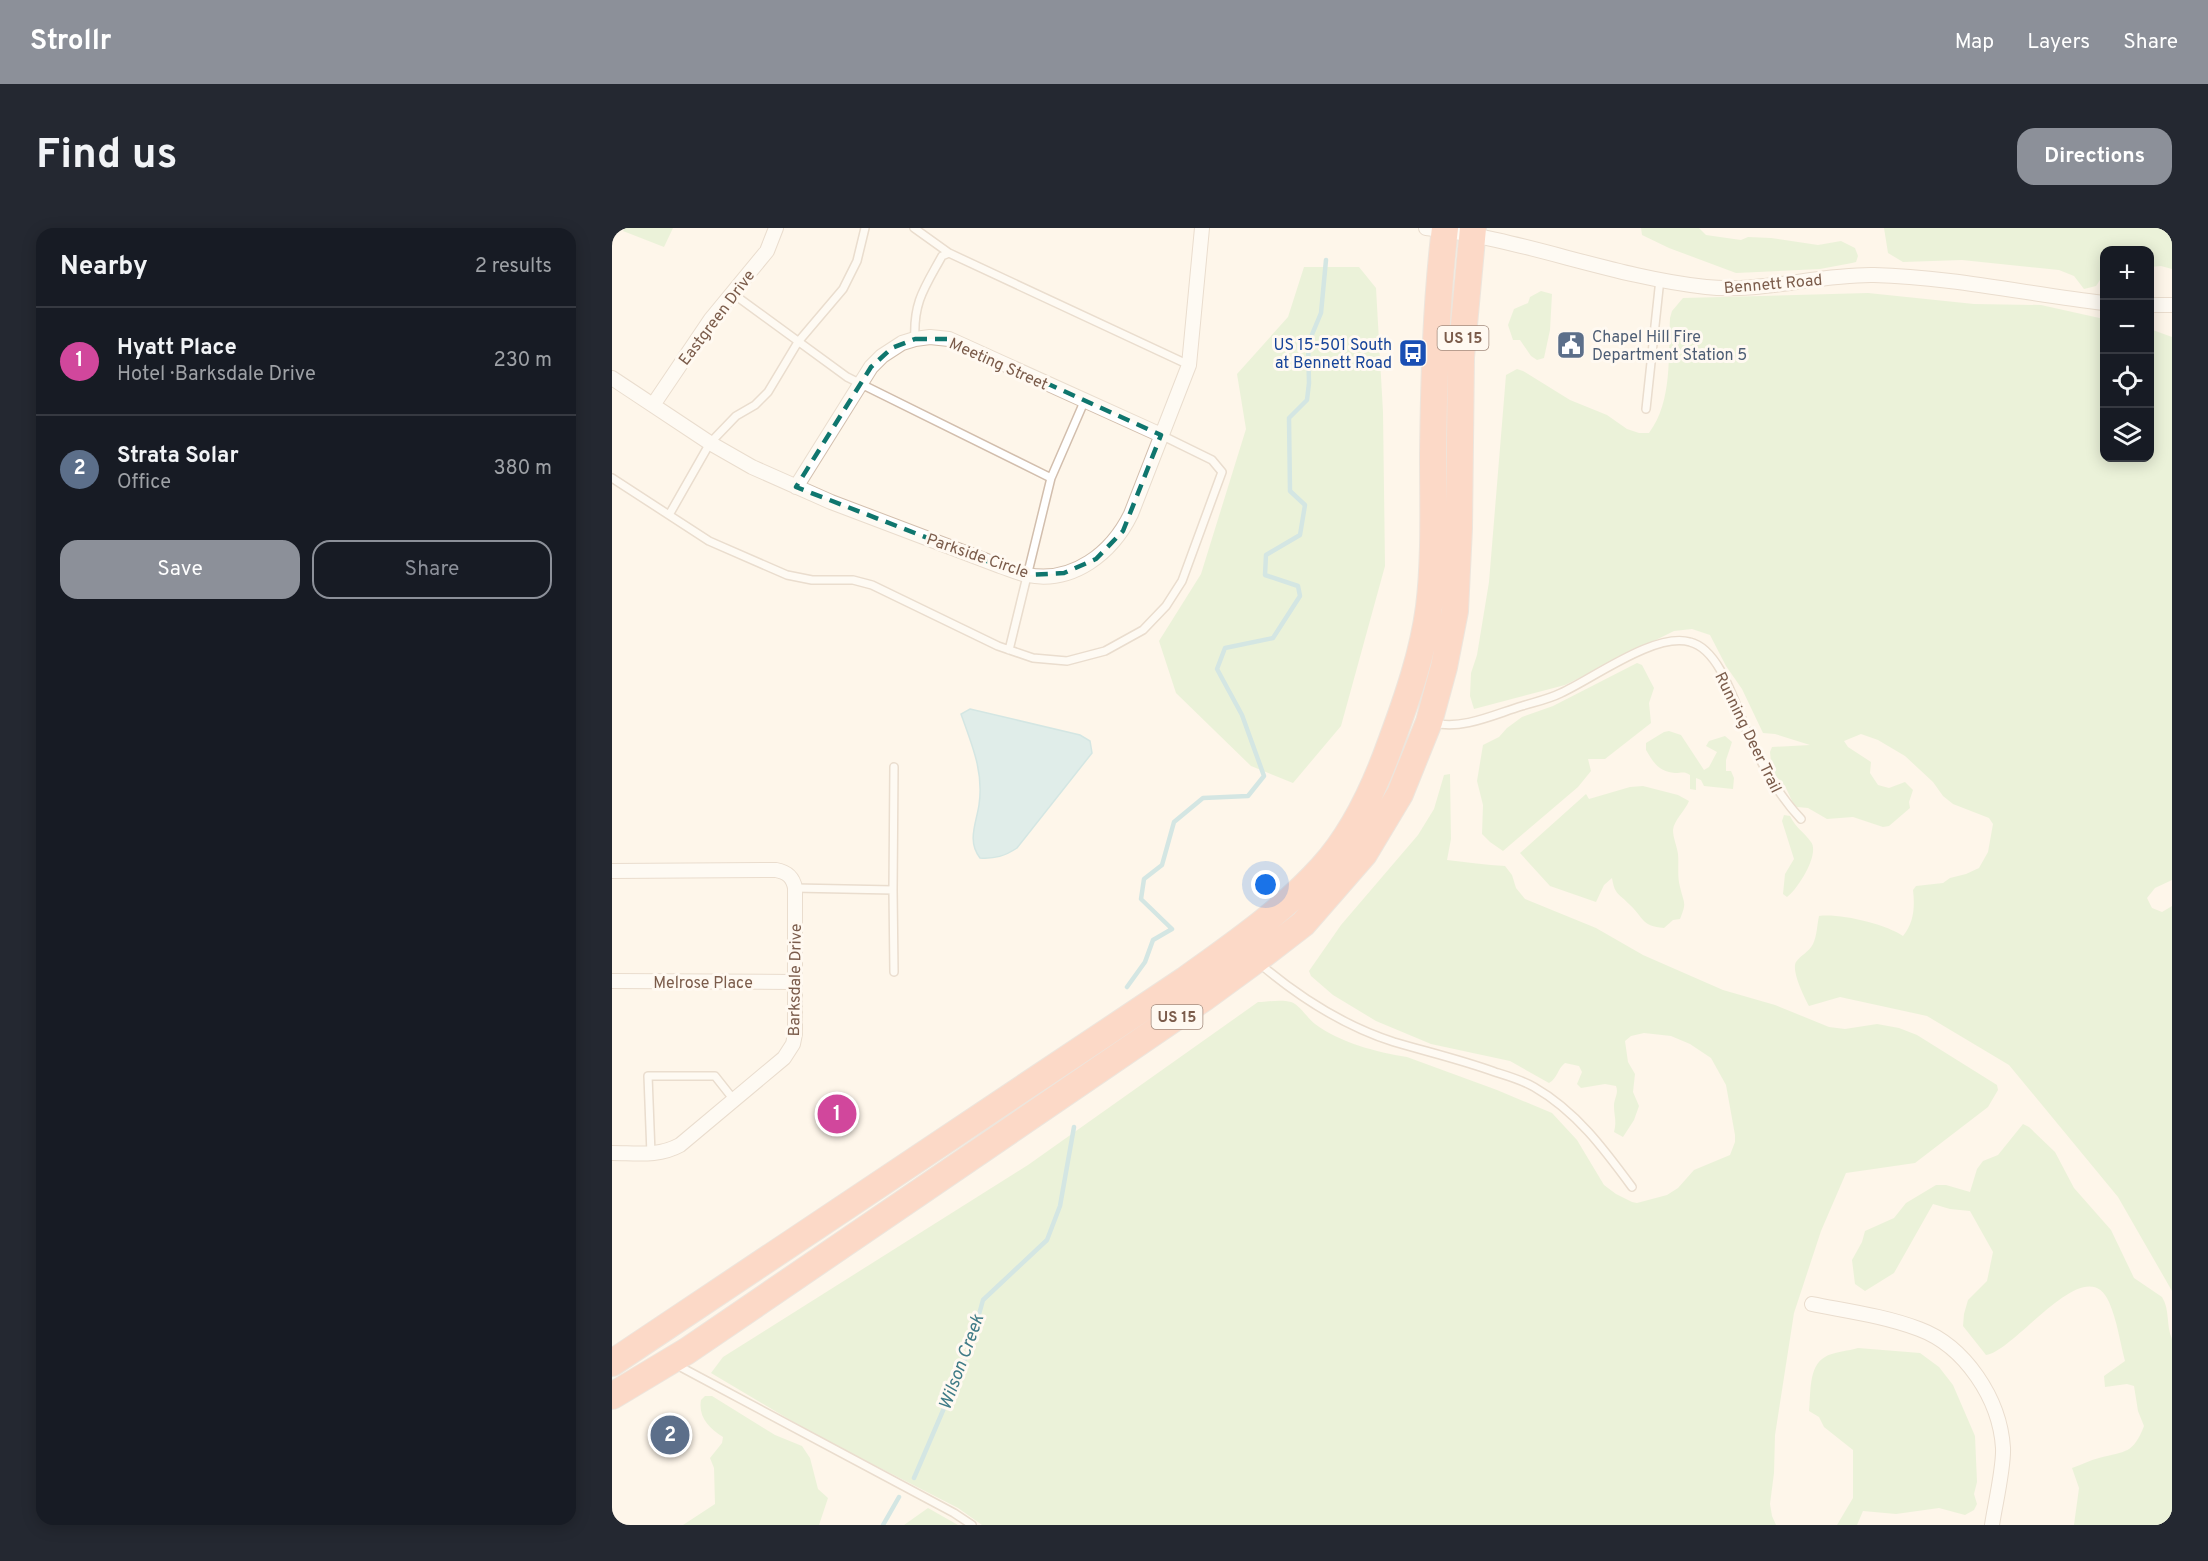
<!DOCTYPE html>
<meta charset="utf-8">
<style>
:root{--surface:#171b24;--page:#242831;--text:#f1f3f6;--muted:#9ea1a6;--line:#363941;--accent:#8c9099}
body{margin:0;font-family:Overpass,sans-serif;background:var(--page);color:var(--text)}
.controls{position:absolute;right:18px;top:18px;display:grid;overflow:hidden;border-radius:12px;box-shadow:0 3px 15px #0003}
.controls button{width:54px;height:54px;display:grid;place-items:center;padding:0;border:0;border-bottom:2px solid var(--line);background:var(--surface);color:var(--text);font:30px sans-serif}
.you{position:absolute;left:654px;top:657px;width:21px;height:21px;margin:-15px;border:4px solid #fff;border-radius:50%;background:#1a73e8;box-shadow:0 0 0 9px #1a73e833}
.badge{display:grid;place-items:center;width:39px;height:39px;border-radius:50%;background:var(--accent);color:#fff;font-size:20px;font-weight:700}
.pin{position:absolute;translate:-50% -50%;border:3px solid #fff;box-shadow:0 2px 6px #0006}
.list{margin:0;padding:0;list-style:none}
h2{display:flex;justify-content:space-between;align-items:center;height:78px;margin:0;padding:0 24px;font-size:26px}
h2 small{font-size:20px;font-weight:400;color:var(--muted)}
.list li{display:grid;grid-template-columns:39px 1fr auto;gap:18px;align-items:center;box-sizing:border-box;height:108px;padding:0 24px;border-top:2px solid var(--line)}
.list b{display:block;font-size:22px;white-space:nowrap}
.list p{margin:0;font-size:20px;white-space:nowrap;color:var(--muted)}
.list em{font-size:20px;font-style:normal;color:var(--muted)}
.actions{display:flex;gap:12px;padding:18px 24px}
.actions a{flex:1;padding:14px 0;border:2px solid var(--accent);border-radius:18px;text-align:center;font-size:21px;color:var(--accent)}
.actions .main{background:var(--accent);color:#fff}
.icon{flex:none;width:33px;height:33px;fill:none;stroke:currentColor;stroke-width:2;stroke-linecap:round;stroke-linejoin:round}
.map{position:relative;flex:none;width:1560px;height:1297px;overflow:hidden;border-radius:18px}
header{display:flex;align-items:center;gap:36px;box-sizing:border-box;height:84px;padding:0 30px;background:var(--accent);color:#fff}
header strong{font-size:28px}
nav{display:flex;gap:33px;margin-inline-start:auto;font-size:21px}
.intro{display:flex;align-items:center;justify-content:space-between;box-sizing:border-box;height:144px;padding:0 36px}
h1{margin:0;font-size:42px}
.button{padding:15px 27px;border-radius:18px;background:var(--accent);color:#fff;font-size:21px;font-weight:700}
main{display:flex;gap:36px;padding:0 36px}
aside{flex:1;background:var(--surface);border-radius:18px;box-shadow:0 3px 15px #0003}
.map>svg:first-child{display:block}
.green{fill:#d6edc6}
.water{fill:#bce3e9;stroke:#a2d3db;stroke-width:1.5}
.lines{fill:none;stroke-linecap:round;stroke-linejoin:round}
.stream{stroke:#a2d3db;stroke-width:4.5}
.lane-casing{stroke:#d2bead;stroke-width:10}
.street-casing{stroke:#d2bead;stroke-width:16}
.highway-casing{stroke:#dad1cd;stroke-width:28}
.lane{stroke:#fff;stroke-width:7}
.street{stroke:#fff;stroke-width:14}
.highway{stroke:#fab69e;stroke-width:26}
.marked{fill:none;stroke:#0f766e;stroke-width:4.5;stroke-dasharray:12 8;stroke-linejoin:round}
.labels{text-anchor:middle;stroke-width:6;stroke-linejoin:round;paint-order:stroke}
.shield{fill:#fff9f1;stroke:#a38b7d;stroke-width:1.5}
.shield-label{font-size:15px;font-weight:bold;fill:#7b5c4b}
.street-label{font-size:16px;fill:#7b5c4b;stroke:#fff9f1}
.service-label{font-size:16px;fill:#4e5e75;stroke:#fff9f1;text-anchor:start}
.transit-label{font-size:16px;fill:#164399;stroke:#fff9f1;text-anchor:end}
.water-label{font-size:18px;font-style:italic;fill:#3f7b87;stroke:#fff9f1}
</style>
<header>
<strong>Strollr</strong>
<nav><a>Map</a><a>Layers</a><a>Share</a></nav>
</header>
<div class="intro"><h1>Find us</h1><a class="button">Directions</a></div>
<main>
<aside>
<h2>Nearby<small>2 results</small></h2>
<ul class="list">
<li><span class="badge" style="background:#d1479c">1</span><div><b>Hyatt Place</b><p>Hotel · Barksdale Drive</p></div><em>230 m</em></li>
<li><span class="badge" style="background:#5c6f8a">2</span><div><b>Strata Solar</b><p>Office</p></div><em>380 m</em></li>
</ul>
<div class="actions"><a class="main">Save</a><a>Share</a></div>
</aside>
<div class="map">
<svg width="1560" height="1297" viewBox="0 0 1560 1297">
<rect width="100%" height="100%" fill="#fef6ea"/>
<!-- green -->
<path class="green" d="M13 0H61L52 19 11 3Z
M1029 0H1087L1094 7 1129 12 1136 9 1159 10 1206 17 1229 13 1243 20 1246 28 1244 34 1240 35 1208 41 1124 45 1057 20 1030 7Z
M1272 0H1560V41L1549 38 1538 39V22H1492V46L1484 58 1472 61 1462 48 1447 42 1350 32 1291 34 1276 25Z
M692 39H747L764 60 771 184 773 338 729 498 681 555 639 538 564 465 547 413 589 346 634 201 625 146 676 89Z
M929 63 940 66 938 102 932 130 925 132 919 128 908 112H901L896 97 902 81 916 75 918 69Z
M1256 65 1362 76 1429 77 1492 91V230H1538V101L1560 109V652L1543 660 1535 670 1540 680 1550 684 1560 678V1063L1506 969 1397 837 1315 788 1228 769 1197 778C1192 769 1179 742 1184 734 1189 727 1197 724 1201 716 1205 708 1205 697 1207 688 1227 685 1274 696 1291 708 1302 695 1303 679 1301 662L1304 658 1331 655 1338 650 1354 646 1367 640 1376 624 1381 596 1377 590 1341 576 1331 568 1321 554 1293 528 1266 512 1249 506 1232 513 1236 519 1259 534 1258 545 1266 557 1277 560 1293 554 1301 562 1297 574 1298 580 1277 598 1271 599 1241 589 1215 591 1196 580 1185 579 1181 575 1173 558 1160 544 1158 524 1160 519 1198 517 1163 506 1151 505 1130 461 1114 438 1098 407 1080 401 1062 403 953 457 862 481 858 468 859 445 865 427 877 354 894 147 905 141 911 143 958 172 995 187 1015 201 1027 205H1037C1061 173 1056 127 1058 90L1060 83 1071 70Z
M1025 435 1030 437 1042 460 1037 475 1039 495 993 531H976L979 543 966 559 891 623 878 614 870 606 871 577 865 553 871 517 887 509 895 500 910 489 941 478Z
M1057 503 1069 507 1092 542 1097 539 1105 524 1094 518 1097 513 1113 508 1120 514 1114 532V543H1119L1122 550 1121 561 1092 558 1089 552 1084 550V562L1078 561V547C1072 543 1070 545 1063 545 1047 544 1041 534 1034 522V515L1052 504Z
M838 546 839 611 835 632C855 634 874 637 893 638L900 647 904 660 913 671 984 700 1031 727 1111 762 1163 777 1217 799 1233 801 1265 796 1287 800 1305 807 1385 857 1386 862 1376 879 1303 935 1234 945 1209 1003 1182 1085 1163 1207 1162 1245 1158 1276 1160 1288 1164 1297H370L346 1280 200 1205 99 1145 111 1129 416 937 646 774C655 774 669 771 679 774 688 777 695 790 703 796 729 815 764 824 795 829L885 862 940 885 965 912 992 957 1004 966 1020 974 1025 975 1055 967 1066 960 1082 942 1118 927 1123 914V907L1114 857 1099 830 1078 816 1059 808 1032 805 1019 808 1013 813 1016 834 1023 846 1021 864 1027 878 1022 892 1011 909 1002 904C1005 893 1002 888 1002 878 1002 870 1007 866 1004 858L993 856 969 860 965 856 970 844 967 838 953 835C945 841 946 850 937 855L898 833 819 816 764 793 721 767 699 748 697 743 729 697 806 607 822 581 832 547Z
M1031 558 1066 567 1077 573C1073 583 1062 592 1061 602 1061 610 1065 618 1066 626 1067 636 1065 649 1068 659 1072 676 1075 674 1068 691L1061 692 1052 700C1029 698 1033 691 1018 677 1007 665 1003 668 1000 650L992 657 984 674 938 658 908 625 974 566 977 571 1018 559Z
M1172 587 1178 588C1183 599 1192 604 1199 614 1208 626 1186 661 1175 669L1171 666 1173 646 1182 631 1170 593Z
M1411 896 1417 899 1443 924 1462 960 1499 1002 1522 1050 1550 1069C1558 1081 1554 1098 1560 1111V1297H1462L1467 1260 1460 1240C1469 1237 1478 1232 1487 1230 1514 1223 1521 1226 1532 1198L1526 1183 1522 1158 1515 1156 1493 1159 1492 1148 1513 1133C1508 1114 1505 1092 1497 1074 1474 1020 1404 1123 1374 1127L1351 1098 1352 1086 1356 1072 1375 1053 1381 1024 1358 983 1338 981 1321 976 1282 1045 1253 1063 1243 1056 1240 1032 1250 1014 1253 1003 1282 990 1294 975 1324 957H1334L1358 964 1365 941 1371 933 1386 927Z
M1246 1120 1308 1125 1327 1139 1341 1157 1363 1208 1365 1254 1362 1266 1365 1276 1362 1282 1353 1287 1327 1280 1284 1286 1251 1283 1245 1297H1225L1241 1270V1222L1212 1199 1207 1189 1197 1183C1199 1167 1196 1138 1213 1129 1220 1124 1237 1123 1246 1120Z
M93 1168H100L163 1207 190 1218 198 1230 206 1261 216 1270 207 1297H71L103 1276 102 1240 98 1230 110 1215 111 1209C97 1200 86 1189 89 1172Z
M316 1280 346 1297H292Z"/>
<!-- water -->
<path class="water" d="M358 481 468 507 478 513 480 525 405 620C393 628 383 631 368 630 355 613 364 596 367 577 372 544 360 517 349 486Z"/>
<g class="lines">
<!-- stream -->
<path class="stream" d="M515 759 533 734 541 712 560 701 529 671 532 651 550 637 562 594 591 570 636 568 652 548 630 487 605 441 613 420 661 410 688 368 686 358 653 347 654 327 688 307 693 277 678 263 677 190 695 172 697 155 696 116 709 85 714 32
M302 1250 357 1122 371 1072 435 1012 448 978 462 899
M271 1297 287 1269"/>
<!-- lane casing -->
<g class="lane-casing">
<path id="lane" d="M302 0 337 25
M120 65 235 149 439 250
M303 111C301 74 313 59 330 28L337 25 577 137
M1034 181 1048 51
M0 250 97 313 175 347 200 352H241L260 357 386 418 421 430 455 433 493 423 531 402 554 378 570 353 610 244 600 232 549 207
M57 287 98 215 124 188 143 177 156 164 186 114 231 61 245 33 253 0
M397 422 439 250 472 174
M822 495C851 502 883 486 910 478 923 474 937 471 949 465 982 450 1043 404 1078 414 1111 422 1126 487 1140 515 1153 543 1168 569 1189 591
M183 660 281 662 282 539
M281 662 282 744
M648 736C687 769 732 798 782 814 816 824 850 832 883 844 896 848 910 852 922 859 964 883 992 921 1020 959
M39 926 36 848H103L122 872
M63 1136 342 1285 360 1297"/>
</g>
<!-- street casing -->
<g class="street-casing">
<path id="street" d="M814 0C909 10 1000 49 1094 59 1150 65 1206 46 1262 47 1339 49 1416 66 1492 75
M1538 77H1560
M0 150 98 215 140 239 219 274 388 338C397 341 406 345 415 347 461 356 500 325 519 286L577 137 590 0
M41 177 99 91 155 23 164 0
M184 259 259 139 270 128 290 115 303 111 318 109 337 111 549 207
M0 643 164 642C175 644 181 649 183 660V806L181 816 172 830 68 917C46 929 24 925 0 925
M0 753 182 754
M1200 1076C1235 1083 1273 1088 1307 1101 1353 1118 1388 1171 1391 1220 1392 1239 1383 1277 1380 1297"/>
</g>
<!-- highway casing -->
<g class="highway-casing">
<path id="highway" d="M0 1135 573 752C620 718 670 684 710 640 742 605 763 559 779 514 795 471 811 425 817 379 823 329 821 277 821 226 822 150 824 75 833 0
M0 1168 75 1123 592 770 644 732 691 696 752 626 788 566 817 494 832 439 843 383 847 300 849 129 861 0"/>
</g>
<!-- lane -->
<use href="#lane" class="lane"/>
<!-- street -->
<use href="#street" class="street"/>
<!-- highway -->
<use href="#highway" class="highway"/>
</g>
<!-- marked area -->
<path d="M0 0H1560V1297H0ZM303 111H337L549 207 511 303 484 331 452 345 416 347 388 338 184 259 259 139 280 120Z" fill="#fef6ea" fill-opacity=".55" fill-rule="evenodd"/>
<path class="marked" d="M303 111H337L549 207 511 303 484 331 452 345 416 347 388 338 184 259 259 139 280 120Z"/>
<!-- icons -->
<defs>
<g id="civic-square" transform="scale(1.5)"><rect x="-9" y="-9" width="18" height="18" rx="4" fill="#5c6f8a" stroke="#fff9f1"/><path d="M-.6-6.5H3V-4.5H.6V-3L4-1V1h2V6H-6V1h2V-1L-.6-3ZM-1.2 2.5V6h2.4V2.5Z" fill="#fff"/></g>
<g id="bus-square" transform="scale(1.5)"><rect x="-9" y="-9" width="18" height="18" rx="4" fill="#1a4fb4" stroke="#fff9f1"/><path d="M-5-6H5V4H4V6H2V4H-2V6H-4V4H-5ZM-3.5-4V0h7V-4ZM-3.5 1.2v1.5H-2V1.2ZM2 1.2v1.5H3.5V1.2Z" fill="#fff"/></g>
</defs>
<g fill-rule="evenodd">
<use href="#civic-square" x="959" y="117"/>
<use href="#bus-square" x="801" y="125"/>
</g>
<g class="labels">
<!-- shield labels -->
<g class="shield">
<rect x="825.5" y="98" width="51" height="24" rx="4.5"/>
<rect x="539.5" y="777" width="51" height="24" rx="4.5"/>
</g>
<g class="shield-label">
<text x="851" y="115">US 15</text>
<text x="565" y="794">US 15</text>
</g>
<!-- street labels -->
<g class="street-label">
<text transform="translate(1161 55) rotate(-5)" y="6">Bennett Road</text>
<text transform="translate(104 89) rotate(-53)" y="6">Eastgreen Drive</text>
<text transform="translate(387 135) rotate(24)" y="6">Meeting Street</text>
<text transform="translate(366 327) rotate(19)" y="6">Parkside Circle</text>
<text transform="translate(1137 504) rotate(64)" y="6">Running Deer Trail</text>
<text transform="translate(182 752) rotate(-89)" y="6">Barksdale Drive</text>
<text x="91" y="760">Melrose Place</text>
</g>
<!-- service labels -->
<g class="service-label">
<text x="980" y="114">Chapel Hill Fire<tspan x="980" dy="18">Department Station 5</tspan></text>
</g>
<!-- transit labels -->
<g class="transit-label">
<text x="780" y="122">US 15-501 South<tspan x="780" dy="18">at Bennett Road</tspan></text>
</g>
<!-- water labels -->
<g class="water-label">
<text transform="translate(349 1134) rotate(-70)" y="6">Wilson Creek</text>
</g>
</g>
</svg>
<div class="controls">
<button>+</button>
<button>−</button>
<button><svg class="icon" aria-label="locate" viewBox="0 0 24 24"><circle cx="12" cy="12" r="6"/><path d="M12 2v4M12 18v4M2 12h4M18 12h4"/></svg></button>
<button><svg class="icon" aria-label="layers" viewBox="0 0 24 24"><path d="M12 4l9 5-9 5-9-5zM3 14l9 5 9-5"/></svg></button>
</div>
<div class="you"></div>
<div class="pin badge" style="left:225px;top:886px;background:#d1479c">1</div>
<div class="pin badge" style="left:58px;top:1207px;background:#5c6f8a">2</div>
</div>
</main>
